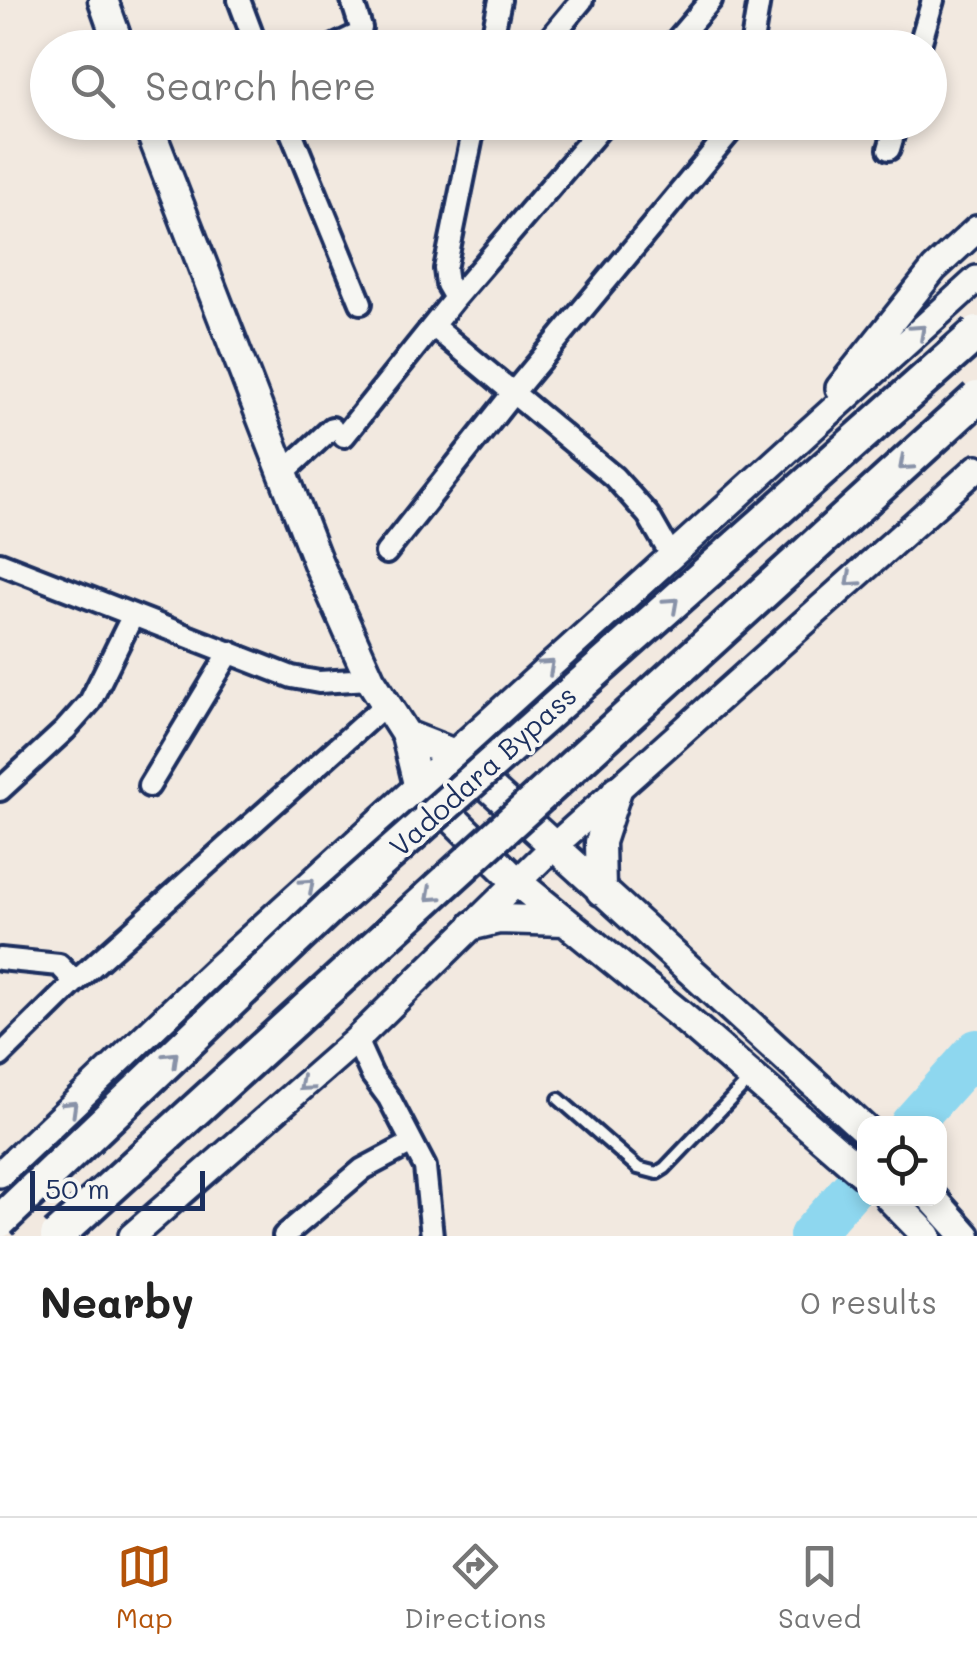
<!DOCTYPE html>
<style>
:root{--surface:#fff;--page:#f2f2f2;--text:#222;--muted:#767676;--line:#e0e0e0;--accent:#b45309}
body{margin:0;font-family:Mali,sans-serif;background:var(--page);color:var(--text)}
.controls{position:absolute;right:30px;bottom:30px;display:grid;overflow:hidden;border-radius:20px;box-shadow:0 5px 15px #0003}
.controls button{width:90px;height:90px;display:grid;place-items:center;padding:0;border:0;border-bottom:2px solid var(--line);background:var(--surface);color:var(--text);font:50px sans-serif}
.scale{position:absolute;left:30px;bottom:25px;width:175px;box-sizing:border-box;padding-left:10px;border:5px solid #1b2f5e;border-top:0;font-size:28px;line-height:35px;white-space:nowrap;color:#1b2f5e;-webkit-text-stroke:8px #f6f6f2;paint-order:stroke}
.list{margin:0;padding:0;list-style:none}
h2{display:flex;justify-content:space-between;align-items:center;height:130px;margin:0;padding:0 40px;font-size:42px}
h2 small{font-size:32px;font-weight:400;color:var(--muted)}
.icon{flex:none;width:55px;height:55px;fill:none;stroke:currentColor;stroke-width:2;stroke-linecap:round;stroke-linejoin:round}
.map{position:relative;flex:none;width:977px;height:1236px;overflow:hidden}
.search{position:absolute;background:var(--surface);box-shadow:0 5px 15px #0003;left:30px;right:30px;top:30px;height:110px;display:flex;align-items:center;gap:25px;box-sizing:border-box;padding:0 35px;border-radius:55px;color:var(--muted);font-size:38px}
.sheet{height:280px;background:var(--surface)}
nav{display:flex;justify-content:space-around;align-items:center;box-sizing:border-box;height:140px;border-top:2px solid var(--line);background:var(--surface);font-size:28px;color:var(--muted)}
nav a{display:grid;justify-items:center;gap:5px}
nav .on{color:var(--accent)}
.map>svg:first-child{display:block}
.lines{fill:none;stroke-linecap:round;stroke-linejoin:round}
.river{stroke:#8ed7ef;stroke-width:42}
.service-casing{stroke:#1b2f5e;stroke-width:18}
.minor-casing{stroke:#1b2f5e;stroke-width:28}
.tertiary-casing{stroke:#1b2f5e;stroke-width:32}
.secondary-casing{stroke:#1b2f5e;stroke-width:35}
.service{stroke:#f6f6f2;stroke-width:10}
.minor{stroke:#f6f6f2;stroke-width:20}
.tertiary{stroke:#f6f6f2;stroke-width:25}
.secondary{stroke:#f6f6f2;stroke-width:28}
.trunk-bridge-casing{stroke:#1b2f5e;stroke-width:40;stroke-linecap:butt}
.trunk-bridge{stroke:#f6f6f2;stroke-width:32}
.oneway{stroke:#8892a8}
.labels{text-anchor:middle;stroke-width:8;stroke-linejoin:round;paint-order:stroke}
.street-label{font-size:28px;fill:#1b2f5e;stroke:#f6f6f2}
</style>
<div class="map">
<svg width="977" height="1236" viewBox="0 0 977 1236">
<rect width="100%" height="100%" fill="#f2e9e0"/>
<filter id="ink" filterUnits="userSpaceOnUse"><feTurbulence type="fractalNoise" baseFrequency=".01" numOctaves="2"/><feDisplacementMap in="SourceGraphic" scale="20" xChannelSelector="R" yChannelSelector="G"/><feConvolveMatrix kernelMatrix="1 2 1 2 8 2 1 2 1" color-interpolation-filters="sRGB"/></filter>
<g filter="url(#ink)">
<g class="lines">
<!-- river -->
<path class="river" d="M911 1124 977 1050
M810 1236 864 1175"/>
<!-- service casing -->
<g class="service-casing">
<path id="service" d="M559 1099 638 1168 657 1173 665 1168 752 1077"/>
</g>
<!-- minor casing -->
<g class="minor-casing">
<path id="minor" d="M239 0 257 48
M330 48 359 34 361 28 352 0
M490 48 500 0
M542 48 582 0
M670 48 711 0
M751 48 759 0
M919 48 933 0
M287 122 361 303
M889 149 897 122
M455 298 447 284 445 269 475 122
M433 326 614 477 648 515 671 555
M344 436 455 298 606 122
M283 473 332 428
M386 553 513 393 734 127
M0 563 292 677 319 682 370 679
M149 786 230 652
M0 790 65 730 90 702 133 615
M0 959 59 965 75 982
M356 1040 372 1075 389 1098 425 1167 432 1236
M0 1056 75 982 386 704
M284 1236 363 1169 410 1144"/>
</g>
<!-- tertiary casing -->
<g class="tertiary-casing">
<path id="tertiary" d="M839 388 934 269 977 229
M0 1174 216 969 977 279
M132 1236 356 1040 553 847 977 468"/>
</g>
<!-- secondary casing -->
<g class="secondary-casing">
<path id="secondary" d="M103 0 120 48
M147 122 318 563 370 679 406 735 418 784 517 882 677 1012 864 1174
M406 735 452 753 864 1129
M601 891 600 842 617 790
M474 925 499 919 565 921
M890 1198 927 1236
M932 1198 966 1236"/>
</g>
<!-- service -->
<use href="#service" class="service"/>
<!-- minor -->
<use href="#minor" class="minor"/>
<!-- tertiary -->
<use href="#tertiary" class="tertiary"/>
<!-- secondary -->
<use href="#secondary" class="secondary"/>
<!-- trunk-bridge casing -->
<g class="trunk-bridge-casing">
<path id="trunk-bridge" d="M0 1221 330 907 977 333
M57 1236 977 398"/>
</g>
<!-- trunk-bridge -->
<use href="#trunk-bridge" class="trunk-bridge"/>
</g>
<!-- one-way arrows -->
<defs><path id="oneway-chevron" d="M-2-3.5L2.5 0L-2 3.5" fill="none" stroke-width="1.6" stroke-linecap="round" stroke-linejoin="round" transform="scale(2.5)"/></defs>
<g class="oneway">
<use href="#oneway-chevron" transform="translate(919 331) rotate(-42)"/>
<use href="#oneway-chevron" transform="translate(905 464) rotate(138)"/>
<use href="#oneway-chevron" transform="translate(852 580) rotate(138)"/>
<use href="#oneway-chevron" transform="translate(672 604) rotate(-42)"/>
<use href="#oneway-chevron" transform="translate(548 666) rotate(-42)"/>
<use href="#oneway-chevron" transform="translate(308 885) rotate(-42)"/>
<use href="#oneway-chevron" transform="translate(432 895) rotate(138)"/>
<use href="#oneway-chevron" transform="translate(172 1058) rotate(-44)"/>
<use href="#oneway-chevron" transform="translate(305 1085) rotate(139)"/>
<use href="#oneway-chevron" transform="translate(71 1107) rotate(-44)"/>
</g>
</g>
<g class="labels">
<!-- street labels -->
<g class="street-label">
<text transform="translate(483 771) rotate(-42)" y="10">Vadodara Bypass</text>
</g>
</g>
</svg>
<div class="controls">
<button><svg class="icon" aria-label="locate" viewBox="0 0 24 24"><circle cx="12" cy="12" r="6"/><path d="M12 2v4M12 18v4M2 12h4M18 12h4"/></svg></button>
</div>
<div class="scale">50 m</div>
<div class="search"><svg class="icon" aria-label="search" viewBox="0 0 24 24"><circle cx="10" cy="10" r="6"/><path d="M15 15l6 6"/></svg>Search here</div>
</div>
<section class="sheet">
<h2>Nearby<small>0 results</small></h2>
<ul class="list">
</ul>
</section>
<nav>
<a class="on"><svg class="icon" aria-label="map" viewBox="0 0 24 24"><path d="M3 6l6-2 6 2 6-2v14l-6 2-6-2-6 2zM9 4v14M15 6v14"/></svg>Map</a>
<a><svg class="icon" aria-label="directions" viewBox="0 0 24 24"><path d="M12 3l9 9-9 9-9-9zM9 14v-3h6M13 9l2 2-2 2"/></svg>Directions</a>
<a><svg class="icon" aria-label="saved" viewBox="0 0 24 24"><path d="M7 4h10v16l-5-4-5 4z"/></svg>Saved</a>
</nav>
